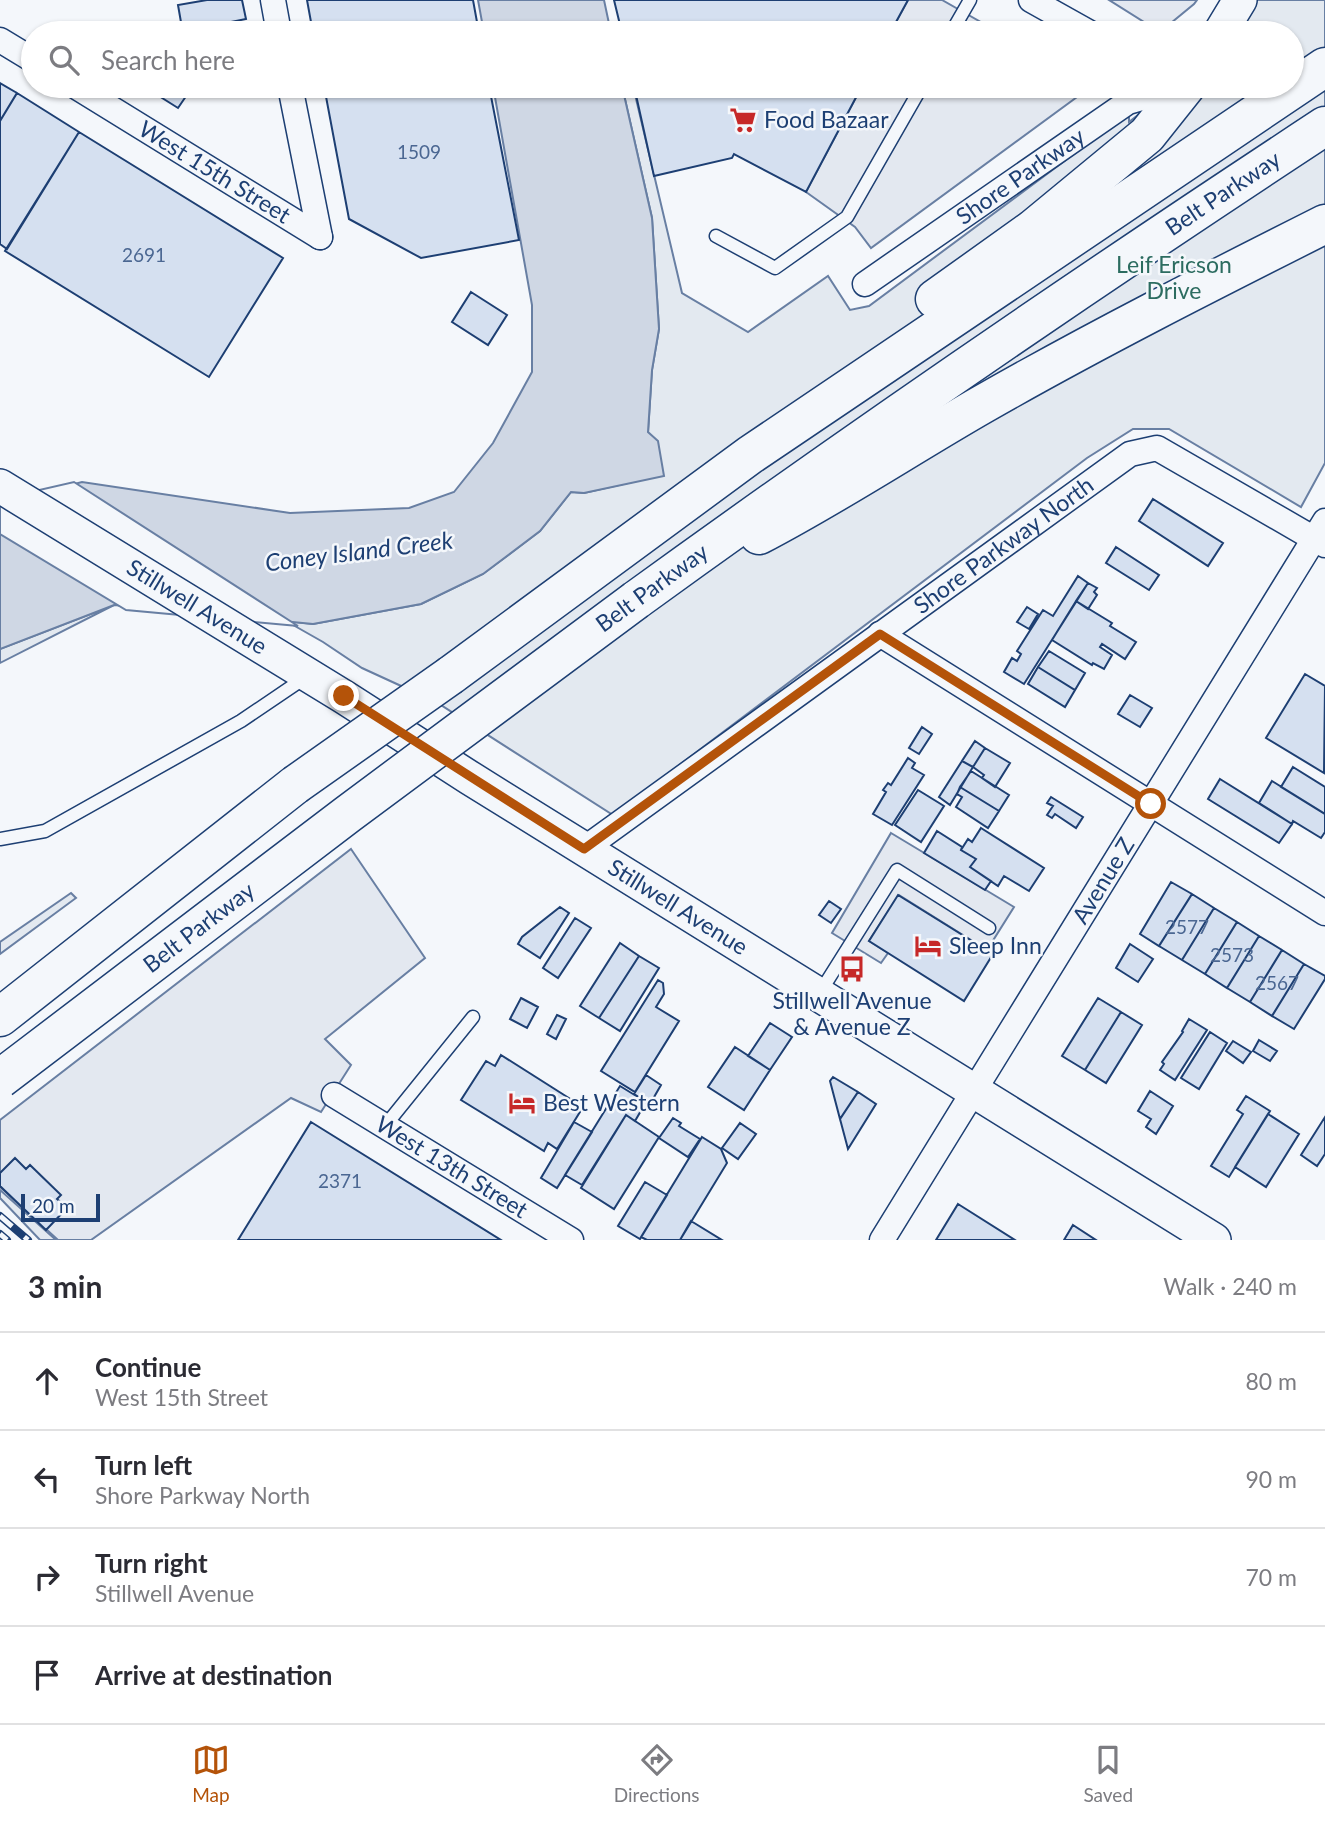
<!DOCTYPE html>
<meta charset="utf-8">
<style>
:root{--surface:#fff;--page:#f2f2f3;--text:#2b2b33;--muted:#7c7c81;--line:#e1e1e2;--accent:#b45309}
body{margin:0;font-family:Lato,sans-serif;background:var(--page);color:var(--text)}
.scale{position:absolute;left:21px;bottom:18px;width:79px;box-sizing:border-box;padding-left:7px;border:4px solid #1d3f73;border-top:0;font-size:19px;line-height:24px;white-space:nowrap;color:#1d3f73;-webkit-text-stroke:5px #f4f7fb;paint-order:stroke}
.stop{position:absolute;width:21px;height:21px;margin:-16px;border:5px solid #b45309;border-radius:50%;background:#fff}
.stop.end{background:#b45309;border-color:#fff;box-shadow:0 2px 7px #0008}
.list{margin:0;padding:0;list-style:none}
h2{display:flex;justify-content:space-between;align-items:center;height:91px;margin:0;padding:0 28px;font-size:30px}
h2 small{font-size:23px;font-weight:400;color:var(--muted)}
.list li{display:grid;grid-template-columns:46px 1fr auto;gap:21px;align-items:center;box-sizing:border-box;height:98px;padding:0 28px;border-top:2px solid var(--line)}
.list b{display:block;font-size:26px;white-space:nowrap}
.list p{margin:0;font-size:23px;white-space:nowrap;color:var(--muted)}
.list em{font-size:23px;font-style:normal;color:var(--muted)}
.icon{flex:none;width:38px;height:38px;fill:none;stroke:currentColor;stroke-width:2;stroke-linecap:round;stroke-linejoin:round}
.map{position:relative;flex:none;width:1325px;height:1240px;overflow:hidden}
.search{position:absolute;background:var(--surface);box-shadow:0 2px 5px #0004;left:21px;right:21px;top:21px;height:77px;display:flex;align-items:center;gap:18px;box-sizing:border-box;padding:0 24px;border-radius:38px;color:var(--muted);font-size:26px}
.sheet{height:483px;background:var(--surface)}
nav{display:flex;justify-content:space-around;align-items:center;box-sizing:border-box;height:98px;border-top:2px solid var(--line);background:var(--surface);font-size:19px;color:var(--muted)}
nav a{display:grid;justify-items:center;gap:4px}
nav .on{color:var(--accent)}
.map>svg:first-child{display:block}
.green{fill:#e3e9f0;stroke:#687fa3;stroke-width:2}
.parking{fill:#e3e8f0;stroke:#687fa3;stroke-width:2}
.water{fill:#cfd7e4;stroke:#687fa3;stroke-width:2}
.pier{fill:#f4f7fb;stroke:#687fa3;stroke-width:2}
.building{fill:#d5e0f0;stroke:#1d3f73;stroke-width:2}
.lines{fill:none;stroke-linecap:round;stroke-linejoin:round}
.lane-casing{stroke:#1d3f73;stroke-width:15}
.street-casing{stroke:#1d3f73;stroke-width:27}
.secondary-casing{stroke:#1d3f73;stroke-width:36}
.highway-casing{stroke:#1d3f73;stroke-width:41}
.lane{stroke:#f4f7fb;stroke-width:12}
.street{stroke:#f4f7fb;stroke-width:24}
.secondary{stroke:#f4f7fb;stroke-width:33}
.highway{stroke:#f4f7fb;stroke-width:38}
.rail-casing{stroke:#1d3f73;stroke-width:8}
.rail{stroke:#f4f7fb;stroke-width:5;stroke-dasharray:16;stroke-linecap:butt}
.highway-bridge-casing{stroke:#1d3f73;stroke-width:41;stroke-linecap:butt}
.highway-bridge{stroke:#f4f7fb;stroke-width:38}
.route{stroke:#b45309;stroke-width:9}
.labels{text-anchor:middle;stroke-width:5;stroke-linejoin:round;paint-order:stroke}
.number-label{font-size:19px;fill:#4b6792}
.poi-label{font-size:23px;fill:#1d3f73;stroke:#f4f7fb;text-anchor:start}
.street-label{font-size:23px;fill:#1d3f73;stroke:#f4f7fb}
.park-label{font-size:23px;fill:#2c6c60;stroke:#f4f7fb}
.water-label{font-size:24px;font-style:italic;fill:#1d3f73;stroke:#f4f7fb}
</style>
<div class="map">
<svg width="1325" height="1240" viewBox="0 0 1325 1240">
<rect width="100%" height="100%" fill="#f4f7fb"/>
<!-- green -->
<path class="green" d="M1254 0H1325V463L1301 507 1169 429H1133L1087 458 613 815 436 702 362 668 323 642 286 621 313 624 421 604 483 574 540 531 571 492 584 493 663 475 648 433 652 370 659 329 652 218 622 86H633L682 293 748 332 828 276 850 310 869 306 1129 113V122L1175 86H1292V33H1237Z
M114 605 0 663V649Z
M71 893 76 898 0 954V942Z
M0 1190 56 1240H40L0 1198Z"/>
<!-- parking -->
<path class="parking" d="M908 0H942L1000 33H890Z
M1109 0H1197L1194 4 1160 32Z
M862 86H1092L871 248 855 227 806 192Z
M891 833 1014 907 987 950 899 895 869 941 888 953 881 963 832 933Z
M351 849 425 958 325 1039 351 1065 321 1112 291 1098 91 1240H58L0 1187V1120Z"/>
<!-- water -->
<path class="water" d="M478 0H604L611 33H484Z
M493 86H622L652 218 659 329 652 370 648 432 658 441 664 476 584 493 571 492 540 531 483 574 421 604 313 624 114 605 0 649V503L82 482 290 513 409 508 454 492 493 443 532 372V305Z"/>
<!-- pier -->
<path class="pier" d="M74 482 298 626 126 610 0 534V499Z"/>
<!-- building -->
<path class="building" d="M207 0H242L246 19 211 26 210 23 182 28 178 5Z
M307 0H473L479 33H313Z
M614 0H908L890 33H622Z
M243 23 245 33H189Z
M0 83 17 93 0 121Z
M166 86H193L178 108 159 96Z
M324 86H489L519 240 421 258 349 219Z
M634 86H862L806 192 734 154 732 158 654 176Z
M17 93 79 132 7 249 0 244V121Z
M79 132 283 258 209 377 5 251Z
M471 292 507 315 488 345 452 322Z
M1153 499 1223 543 1208 566 1139 521Z
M1116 547 1159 575 1149 590 1106 563Z
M1078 576 1088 583 1024 684 1004 672 1012 658 1017 661 1021 654 1017 651 1043 610 1053 616Z
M1088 583 1097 588 1094 592 1097 595 1088 609 1076 601Z
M1076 601 1112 623 1110 626 1136 642 1125 659 1102 644 1100 647 1112 655 1104 669 1093 663 1092 665 1052 640Z
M1027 607 1038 614 1029 629 1017 622Z
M1049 651 1085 673 1075 690 1038 667Z
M1038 667 1075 690 1065 707 1028 684Z
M1305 674 1325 686 1324 773 1266 738Z
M1130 695 1152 708 1140 727 1118 714Z
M922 727 932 734 919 754 909 748Z
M975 741 985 748 973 767 962 761Z
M985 748 1010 763 995 787 982 778 984 775 973 767Z
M908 758 915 763 912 768 924 775 892 825 873 814 886 792 883 790 888 783 891 785Z
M962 761 973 767 950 805 939 797Z
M1293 767 1325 787V814L1281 787Z
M971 771 1009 795 999 811 960 787Z
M1220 779 1292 824 1279 843 1208 799Z
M1272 781 1325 814V832L1321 838 1293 821 1292 824 1259 803Z
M960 787 999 811 988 828 956 807 962 797 957 794Z
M918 790 944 806 921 842 895 825Z
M1051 797 1083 817 1076 828 1055 814 1052 818 1047 815 1053 806 1047 803Z
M981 828 1044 868 1029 891 1004 876 998 886 970 867 976 859 961 850 968 839 972 842Z
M937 831 962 847 961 850 976 859 970 867 991 881 985 890 924 853Z
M1171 882 1192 894 1159 946 1140 934Z
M1192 894 1214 908 1182 960 1159 946Z
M898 895 993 954 964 1001 869 941Z
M829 901 841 909 831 923 819 915Z
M560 907 569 913 540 958 518 944 522 937Z
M1214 908 1237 922 1205 974 1182 960Z
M575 918 591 928 558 978 543 968Z
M1237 922 1259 936 1227 988 1205 974Z
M1259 936 1282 950 1250 1002 1227 988Z
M620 943 639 956 599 1018 580 1006Z
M1130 944 1153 959 1138 982 1116 968Z
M1282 950 1304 964 1272 1016 1250 1002Z
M639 956 659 968 620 1031 599 1018Z
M1304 964 1325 976V979L1294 1029 1272 1016Z
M658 980 663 983 664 994 656 1007 679 1021 635 1092 601 1071Z
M521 998 538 1007 527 1028 510 1019Z
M1098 998 1121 1012 1085 1070 1062 1056Z
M1121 1012 1142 1025 1106 1083 1085 1070Z
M557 1015 566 1019 556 1039 547 1034Z
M1189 1019 1207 1030 1175 1080 1160 1070 1164 1064 1162 1062 1183 1032 1182 1031Z
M770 1023 792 1037 770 1070 748 1056Z
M1210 1032 1227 1043 1199 1089 1181 1078Z
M1259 1040 1277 1051 1270 1061 1253 1051Z
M1233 1041 1251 1052 1243 1063 1226 1051Z
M735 1047 770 1070 744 1110 708 1087Z
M501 1055 583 1107 557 1149 548 1143 544 1151 461 1100 486 1061 495 1066Z
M646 1075 661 1085 650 1104 634 1094Z
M833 1077 858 1092 840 1119 830 1081Z
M620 1086 646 1102 635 1121 626 1115 582 1185 565 1175Z
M1150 1091 1173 1106 1156 1134 1146 1127 1151 1119 1138 1111Z
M858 1092 876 1104 848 1149 840 1119Z
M1246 1096 1270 1111 1229 1177 1211 1166 1243 1114 1237 1110Z
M1268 1114 1299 1134 1266 1187 1235 1167Z
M626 1115 659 1137 614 1209 581 1188Z
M1325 1117V1154L1317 1166 1301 1155Z
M673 1118 681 1123 679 1126 700 1139 688 1157 659 1138Z
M311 1122 501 1240H238Z
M574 1122 592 1132 557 1188 541 1178Z
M740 1123 756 1134 738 1159 722 1148Z
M702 1137 721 1149 727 1163 680 1240H647L641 1237Z
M15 1158 26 1169 30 1165 61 1195 57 1199 67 1208 46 1230 0 1186V1173Z
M645 1182 667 1195 640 1239 618 1226Z
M958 1204 1015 1240H936Z
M691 1221 722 1240H680Z
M1073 1225 1096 1240H1064Z"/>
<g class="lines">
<!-- lane casing -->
<g class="lane-casing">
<path id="lane" d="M951 33 970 0
M716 236 775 268 847 217 922 86
M0 839 45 831 241 721 306 677
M819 994 897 870 989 928
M385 1126 473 1017"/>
</g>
<!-- street casing -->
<g class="street-casing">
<g id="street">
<path d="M273 0 279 33"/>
<path d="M1031 0 1090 33"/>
<path d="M0 40 33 60"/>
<path id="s1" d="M75 86 320 237"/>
<path d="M290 86 320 237"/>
<path id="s2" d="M865 284 1128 102 1183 86"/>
<path d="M880 634 1325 913"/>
<path id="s3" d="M584 849 1130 454 1157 448 1325 545"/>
<path id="s4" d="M334 1095 571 1240"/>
<path id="s5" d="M882 1240 1325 521"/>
</g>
</g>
<!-- secondary casing -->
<g class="secondary-casing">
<g id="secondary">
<path d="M1220 33 1240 0"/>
<path id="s6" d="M0 486 344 697 470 778 1214 1240"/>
</g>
</g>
<!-- highway casing -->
<g class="highway-casing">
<g id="highway">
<path d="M935 299 1033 229 1147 135 1186 86"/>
<path d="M759 535C836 495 908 447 983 404 1095 340 1210 282 1325 224"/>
<path id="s7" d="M636 600C862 436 1092 279 1325 126"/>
<path d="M451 675 750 455 1325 67"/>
<path d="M0 1017 295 785"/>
</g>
</g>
<!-- lane -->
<use href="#lane" class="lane"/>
<!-- street -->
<use href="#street" class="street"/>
<!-- secondary -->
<use href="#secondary" class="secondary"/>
<!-- highway -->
<use href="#highway" class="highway"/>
<!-- rail casing -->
<g class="rail-casing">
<path id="rail" d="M0 1216 28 1240
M0 1234 7 1240"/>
</g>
<!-- rail -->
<use href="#rail" class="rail"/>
<!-- highway-bridge casing -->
<g class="highway-bridge-casing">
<g id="highway-bridge">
<path d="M295 785 451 675"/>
<path id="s8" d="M0 1079 348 814 636 600"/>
</g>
</g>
<!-- highway-bridge -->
<use href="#highway-bridge" class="highway-bridge"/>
</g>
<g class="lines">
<!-- route -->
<path class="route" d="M344 696 584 849 880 634 1151 804"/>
</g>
<!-- icons -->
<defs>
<g id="supermarket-bare" transform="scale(2.1)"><path d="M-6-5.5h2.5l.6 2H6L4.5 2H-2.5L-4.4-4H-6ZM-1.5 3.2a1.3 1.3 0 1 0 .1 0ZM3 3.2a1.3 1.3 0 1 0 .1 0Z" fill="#c62828" stroke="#f4f7fb" stroke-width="2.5" paint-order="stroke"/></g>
<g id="hotel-bare" transform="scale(2.1)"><path d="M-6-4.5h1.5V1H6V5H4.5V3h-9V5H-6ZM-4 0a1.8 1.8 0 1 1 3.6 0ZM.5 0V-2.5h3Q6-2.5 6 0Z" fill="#c62828" stroke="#f4f7fb" stroke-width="2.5" paint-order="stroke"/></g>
<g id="bus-bare" transform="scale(2.1)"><path d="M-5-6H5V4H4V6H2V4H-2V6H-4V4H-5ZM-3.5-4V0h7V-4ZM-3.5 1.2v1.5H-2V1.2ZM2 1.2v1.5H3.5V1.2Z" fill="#c62828" stroke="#f4f7fb" stroke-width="2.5" paint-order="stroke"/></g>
</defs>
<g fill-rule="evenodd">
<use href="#supermarket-bare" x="743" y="120"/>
<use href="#hotel-bare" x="928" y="946"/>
<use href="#bus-bare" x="852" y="969"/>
<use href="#hotel-bare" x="522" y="1103"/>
</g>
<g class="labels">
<!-- number labels -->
<g class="number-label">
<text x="419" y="159">1509</text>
<text x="144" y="262">2691</text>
<text x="1187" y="934">2577</text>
<text x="1232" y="962">2573</text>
<text x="1277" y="990">2567</text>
<text x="340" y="1188">2371</text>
</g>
<!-- poi labels -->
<g class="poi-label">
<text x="764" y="128">Food Bazaar</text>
<text x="949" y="954">Sleep Inn</text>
<text x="852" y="1009" text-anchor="middle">Stillwell Avenue<tspan x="852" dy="26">&amp; Avenue Z</tspan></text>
<text x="543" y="1111">Best Western</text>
</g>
<!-- street labels -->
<g class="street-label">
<text dy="8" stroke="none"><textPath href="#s1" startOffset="164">West 15th Street</textPath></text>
<text dy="8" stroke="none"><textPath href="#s2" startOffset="189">Shore Parkway</textPath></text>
<text dy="8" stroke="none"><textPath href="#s7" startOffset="714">Belt Parkway</textPath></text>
<text dy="8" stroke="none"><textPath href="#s3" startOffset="518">Shore Parkway North</textPath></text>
<text transform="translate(652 588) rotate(-36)" y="8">Belt Parkway</text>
<text dy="8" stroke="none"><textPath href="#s6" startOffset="231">Stillwell Avenue</textPath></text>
<text dy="8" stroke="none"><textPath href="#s5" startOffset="422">Avenue Z</textPath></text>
<text dy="8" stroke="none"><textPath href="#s6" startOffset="798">Stillwell Avenue</textPath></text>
<text dy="8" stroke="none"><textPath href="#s8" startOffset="250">Belt Parkway</textPath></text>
<text dy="8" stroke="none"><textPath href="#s4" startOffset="138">West 13th Street</textPath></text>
</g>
<!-- park labels -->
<g class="park-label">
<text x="1174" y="273">Leif Ericson<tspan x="1174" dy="26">Drive</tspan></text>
</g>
<!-- water labels -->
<g class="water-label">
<text transform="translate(359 552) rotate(-7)" y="8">Coney Island Creek</text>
</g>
</g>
</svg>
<div class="scale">20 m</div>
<div class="stop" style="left:1151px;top:804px"></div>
<div class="stop end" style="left:344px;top:696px"></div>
<div class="search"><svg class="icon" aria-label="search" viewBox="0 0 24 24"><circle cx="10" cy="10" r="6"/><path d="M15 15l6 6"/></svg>Search here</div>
</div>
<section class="sheet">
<h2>3 min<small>Walk · 240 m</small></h2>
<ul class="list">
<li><svg class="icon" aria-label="ahead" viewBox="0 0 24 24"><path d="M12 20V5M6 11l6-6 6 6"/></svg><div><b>Continue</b><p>West 15th Street</p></div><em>80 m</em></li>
<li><svg class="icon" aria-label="left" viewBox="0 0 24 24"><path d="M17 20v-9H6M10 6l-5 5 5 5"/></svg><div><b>Turn left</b><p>Shore Parkway North</p></div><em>90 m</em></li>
<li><svg class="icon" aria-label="right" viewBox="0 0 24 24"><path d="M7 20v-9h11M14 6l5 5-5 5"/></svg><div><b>Turn right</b><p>Stillwell Avenue</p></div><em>70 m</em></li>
<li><svg class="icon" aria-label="arrive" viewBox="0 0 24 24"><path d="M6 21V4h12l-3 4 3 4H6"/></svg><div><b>Arrive at destination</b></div></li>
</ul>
</section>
<nav>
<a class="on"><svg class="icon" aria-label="map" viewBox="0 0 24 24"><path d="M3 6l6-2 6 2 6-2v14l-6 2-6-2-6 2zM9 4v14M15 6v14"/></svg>Map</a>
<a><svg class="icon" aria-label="directions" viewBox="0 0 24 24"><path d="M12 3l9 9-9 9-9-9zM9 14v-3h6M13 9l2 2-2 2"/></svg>Directions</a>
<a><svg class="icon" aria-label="saved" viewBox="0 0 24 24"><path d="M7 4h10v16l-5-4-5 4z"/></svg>Saved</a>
</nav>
